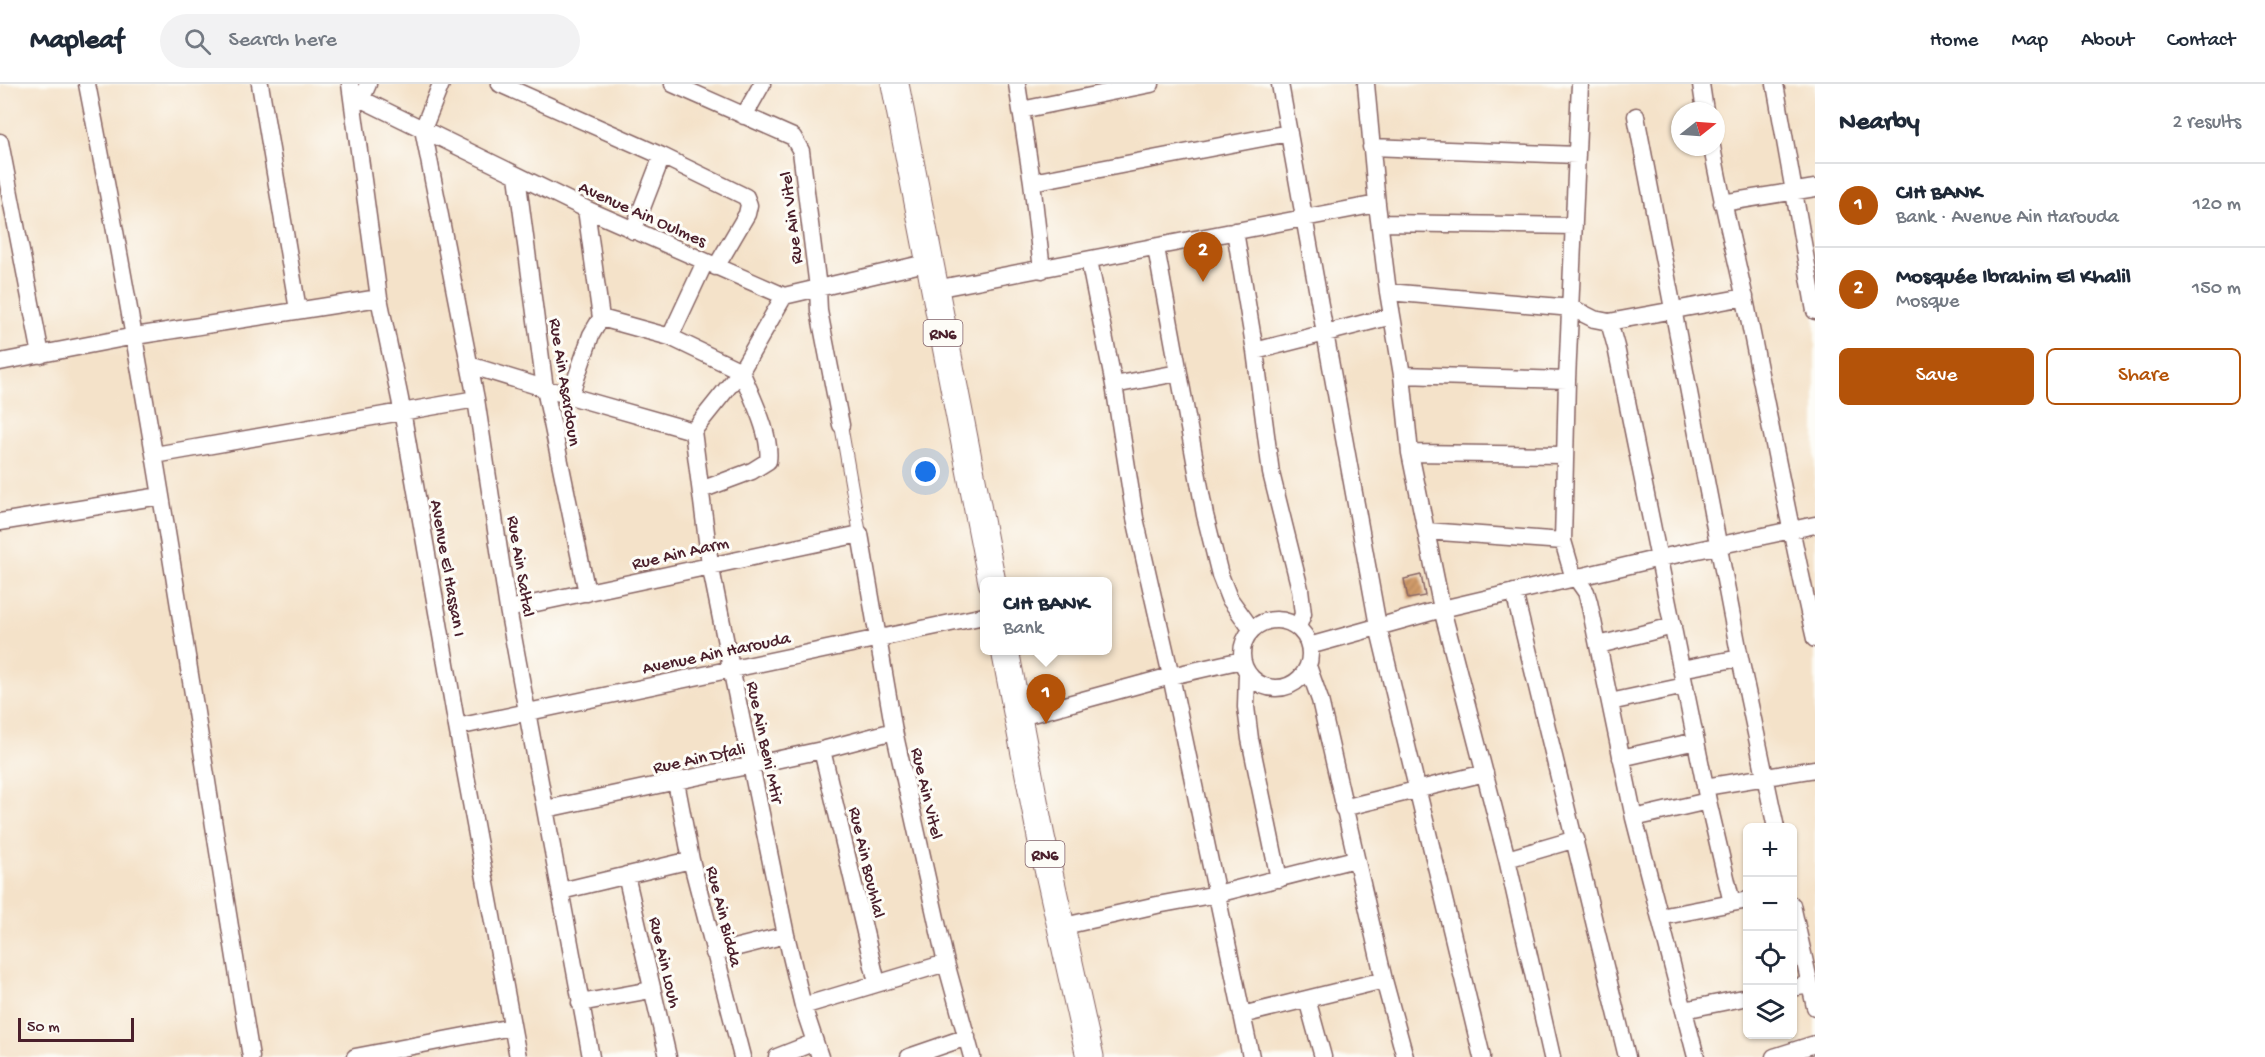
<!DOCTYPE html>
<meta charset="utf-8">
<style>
:root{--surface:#fff;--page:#f2f2f3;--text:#1f2937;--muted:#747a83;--line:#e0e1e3;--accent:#b45309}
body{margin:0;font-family:"Gochi Hand",sans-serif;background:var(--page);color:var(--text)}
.controls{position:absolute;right:18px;bottom:18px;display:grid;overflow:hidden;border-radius:9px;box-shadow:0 2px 4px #0004}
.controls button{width:54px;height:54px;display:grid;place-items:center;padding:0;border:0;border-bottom:2px solid var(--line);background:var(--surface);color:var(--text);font:30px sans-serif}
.compass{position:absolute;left:1671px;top:18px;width:54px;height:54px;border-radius:50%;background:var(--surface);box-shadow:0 2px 4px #0004;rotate:73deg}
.scale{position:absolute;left:18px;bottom:15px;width:116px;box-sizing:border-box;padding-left:6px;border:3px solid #4a1f2b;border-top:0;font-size:16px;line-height:21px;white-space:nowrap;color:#4a1f2b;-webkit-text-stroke:4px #fdfcf7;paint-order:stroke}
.you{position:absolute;left:926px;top:388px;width:21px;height:21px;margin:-15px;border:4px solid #fff;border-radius:50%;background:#1a73e8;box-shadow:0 0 0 9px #1a73e833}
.badge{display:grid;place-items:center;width:39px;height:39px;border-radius:50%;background:var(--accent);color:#fff;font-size:20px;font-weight:700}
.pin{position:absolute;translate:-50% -50px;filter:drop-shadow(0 2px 3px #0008)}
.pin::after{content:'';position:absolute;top:32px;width:21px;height:18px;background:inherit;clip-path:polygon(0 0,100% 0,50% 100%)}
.popup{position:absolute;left:980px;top:493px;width:132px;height:78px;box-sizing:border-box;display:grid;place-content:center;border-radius:9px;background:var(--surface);filter:drop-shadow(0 2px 4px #0005);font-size:20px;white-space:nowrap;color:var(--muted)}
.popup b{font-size:22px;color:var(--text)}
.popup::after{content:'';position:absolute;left:50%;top:100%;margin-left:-12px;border:12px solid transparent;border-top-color:var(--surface)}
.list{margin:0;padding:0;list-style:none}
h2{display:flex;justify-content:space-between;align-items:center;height:78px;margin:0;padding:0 24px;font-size:26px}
h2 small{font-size:20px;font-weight:400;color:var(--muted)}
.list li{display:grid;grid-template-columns:39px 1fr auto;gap:18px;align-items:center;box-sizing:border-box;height:84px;padding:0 24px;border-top:2px solid var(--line)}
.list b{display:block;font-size:22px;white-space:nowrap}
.list p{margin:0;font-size:20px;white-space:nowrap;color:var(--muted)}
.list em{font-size:20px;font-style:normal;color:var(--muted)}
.actions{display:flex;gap:12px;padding:18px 24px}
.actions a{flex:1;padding:14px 0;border:2px solid var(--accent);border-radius:9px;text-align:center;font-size:21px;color:var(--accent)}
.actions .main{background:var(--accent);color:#fff}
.icon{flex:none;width:33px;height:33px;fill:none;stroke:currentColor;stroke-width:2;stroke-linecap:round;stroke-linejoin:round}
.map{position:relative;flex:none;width:1815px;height:973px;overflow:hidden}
header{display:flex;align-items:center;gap:36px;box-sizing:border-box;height:84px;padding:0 30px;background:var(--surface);border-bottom:2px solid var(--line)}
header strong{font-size:28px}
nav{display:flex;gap:33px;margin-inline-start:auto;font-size:21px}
.search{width:420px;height:54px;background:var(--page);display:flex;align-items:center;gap:15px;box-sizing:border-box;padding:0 21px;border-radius:33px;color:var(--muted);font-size:22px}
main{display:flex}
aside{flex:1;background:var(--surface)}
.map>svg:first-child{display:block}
.building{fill:url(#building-hatch)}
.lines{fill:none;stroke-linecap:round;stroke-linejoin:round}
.pedestrian-casing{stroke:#866362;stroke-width:14}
.minor-casing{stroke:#866362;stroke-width:19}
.primary-casing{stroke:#866362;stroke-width:29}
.pedestrian{stroke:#fff;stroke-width:12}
.minor{stroke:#fff;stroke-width:16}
.primary{stroke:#fff;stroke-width:27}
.labels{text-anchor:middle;stroke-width:6;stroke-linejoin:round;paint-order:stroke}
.shield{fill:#fdfcf7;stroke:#806168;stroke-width:1.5}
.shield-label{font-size:16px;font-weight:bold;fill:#4a1f2b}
.street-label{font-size:18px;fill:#4a1f2b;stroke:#fdfcf7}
</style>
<header>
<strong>Mapleaf</strong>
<div class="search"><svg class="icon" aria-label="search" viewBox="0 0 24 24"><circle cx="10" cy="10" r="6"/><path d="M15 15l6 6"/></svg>Search here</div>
<nav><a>Home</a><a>Map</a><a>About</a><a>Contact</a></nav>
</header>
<main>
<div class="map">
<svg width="1815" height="973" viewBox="0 0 1815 973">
<defs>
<pattern id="building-hatch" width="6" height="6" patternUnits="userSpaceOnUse" patternTransform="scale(1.5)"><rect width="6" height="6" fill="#d29c6a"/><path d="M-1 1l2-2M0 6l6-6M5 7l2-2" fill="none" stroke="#ac7f57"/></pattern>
</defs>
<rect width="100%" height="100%" fill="#fdfcf7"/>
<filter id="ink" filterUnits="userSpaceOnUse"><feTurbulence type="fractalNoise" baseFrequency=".0167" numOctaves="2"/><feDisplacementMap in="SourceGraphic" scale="12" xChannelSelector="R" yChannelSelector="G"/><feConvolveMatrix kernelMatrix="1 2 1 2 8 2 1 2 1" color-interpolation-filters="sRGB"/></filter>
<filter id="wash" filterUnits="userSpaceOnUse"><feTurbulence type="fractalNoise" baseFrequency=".008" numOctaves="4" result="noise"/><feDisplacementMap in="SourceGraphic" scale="24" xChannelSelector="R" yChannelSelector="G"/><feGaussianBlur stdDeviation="1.35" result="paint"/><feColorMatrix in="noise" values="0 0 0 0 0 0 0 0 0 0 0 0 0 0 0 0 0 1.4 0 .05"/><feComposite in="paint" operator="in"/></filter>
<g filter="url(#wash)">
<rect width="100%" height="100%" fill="#f4e2c9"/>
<g id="blocks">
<!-- building -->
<path class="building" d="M1421 491 1425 512 1408 515 1404 495Z"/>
</g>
</g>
<g filter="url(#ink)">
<use href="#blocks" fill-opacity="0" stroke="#866362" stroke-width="1.5"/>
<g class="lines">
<!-- pedestrian casing -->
<g class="pedestrian-casing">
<path id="pedestrian" d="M841 341 860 450"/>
</g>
<!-- minor casing -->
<g class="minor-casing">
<path id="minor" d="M87 0C151 323 198 648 251 973
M260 0 298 226
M350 0 379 214 400 315 457 643 518 973
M441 0 423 45 476 315 508 525 591 973
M500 0 662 72 746 113 749 121 747 130 716 183
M673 0 793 53 801 67 818 204 819 227 841 341
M1017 0 1032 98 1042 186
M1280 0 1378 542 1482 973
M1366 0 1377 120 1388 208 1402 291 1410 369 1442 525 1507 775 1552 973
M1580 0 1567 296 1563 457 1572 488 1586 508 1589 518 1634 734 1696 973
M1701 0 1705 27
M1775 0 1815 227
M353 11 586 125 784 212 930 178
M361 16 368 0
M1021 26 1151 0
M744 32 762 0
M1636 32 1740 574 1776 744
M0 58 41 271
M1371 63 1577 71
M1712 63C1721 114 1734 164 1745 215 1768 328 1789 442 1815 555
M517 92 545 305 587 509
M1032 98 1289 49
M1722 119 1815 104
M1380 139 1574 142
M633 147 662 72
M1235 147 1255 267 1271 389 1300 505 1303 530 1298 543
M1156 164 1205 431 1220 491 1229 514 1252 546
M1089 176 1114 301 1135 434 1171 592 1251 973
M935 205 1377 120
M1388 208 1572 224 1594 235 1609 238 1616 263 1708 717 1732 819
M601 234 670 253 741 287C751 312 772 351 768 377L752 387 701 406
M1609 238 1745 213
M670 253 705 178
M1255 267 1392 232
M0 278 135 252 379 214
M469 281 570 312 693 347
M1402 291 1567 296
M1114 301 1178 289
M570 312 591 251 601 234 586 125
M693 347 710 480 731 584 786 851 803 922 820 973
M693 347 741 287 784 212
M1410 369 1565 371
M155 371 476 315
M0 438 160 412
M1426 447 1563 457
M1514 508 1627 973
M508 525 860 450 894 647 946 879 972 973
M1242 570a34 34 0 1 1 68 0a34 34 0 1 1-68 0Z
M1599 561 1673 542
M1309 562 1442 525 1660 474 1815 441
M1308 582 1320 616 1384 896 1405 973
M1681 585 1740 574
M1247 589 1246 623 1250 655 1279 795
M1610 618 1685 602
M1017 634 1171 592 1242 576
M457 643 984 532
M822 666 877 899
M1621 674 1696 657
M676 698 691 776 742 973
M1705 703 1815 685
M1343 724 1485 689
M546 725 822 666 894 647
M1634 734 1708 717
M1507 775 1576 755
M626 791 668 973
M561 807 691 776
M1792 821 1815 923
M1660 833 1748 816
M1060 843 1157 821 1217 810 1355 775
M714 869 786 851
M1792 904 1810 901
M1307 915 1323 973
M580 919 651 906
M803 922 946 879
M1684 926 1748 913
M1242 931 1384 896
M355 973 512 943
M777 973 815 958
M909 973 967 953
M1774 973 1815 960"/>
</g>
<!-- primary casing -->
<g class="primary-casing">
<path id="primary" d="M895 0 992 498
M1005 566 1041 753 1090 973"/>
</g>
<!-- pedestrian -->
<use href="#pedestrian" class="pedestrian"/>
<!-- minor -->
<use href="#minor" class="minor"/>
<!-- primary -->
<use href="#primary" class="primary"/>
</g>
</g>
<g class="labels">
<!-- shield labels -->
<g class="shield">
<rect x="923.5" y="236" width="39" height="26" rx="4.5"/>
<rect x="1025.5" y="757" width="39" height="26" rx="4.5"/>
</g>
<g class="shield-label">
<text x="943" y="255">RN6</text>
<text x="1045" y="776">RN6</text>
</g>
<!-- street labels -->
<g class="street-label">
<text transform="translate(643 129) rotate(24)" y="6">Avenue Ain Oulmes</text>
<text transform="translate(790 134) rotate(-97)" y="6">Rue Ain Vitel</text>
<text transform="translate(566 298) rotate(81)" y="6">Rue Ain Asardoun</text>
<text transform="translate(680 468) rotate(-13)" y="6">Rue Ain Aarm</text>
<text transform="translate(522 482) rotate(81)" y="6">Rue Ain Saltal</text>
<text transform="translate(449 484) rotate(80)" y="6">Avenue El Hassan I</text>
<text transform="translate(716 568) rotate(-12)" y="6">Avenue Ain Harouda</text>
<text transform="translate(766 658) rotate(78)" y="6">Rue Ain Beni Mtir</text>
<text transform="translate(699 673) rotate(-12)" y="6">Rue Ain Dfali</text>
<text transform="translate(928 709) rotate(77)" y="6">Rue Ain Vitel</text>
<text transform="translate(868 778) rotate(77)" y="6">Rue Ain Bouhlal</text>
<text transform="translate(725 832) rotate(76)" y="6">Rue Ain Bidda</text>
<text transform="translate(666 878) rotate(77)" y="6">Rue Ain Louh</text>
</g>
</g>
</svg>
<div class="controls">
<button>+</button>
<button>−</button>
<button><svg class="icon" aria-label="locate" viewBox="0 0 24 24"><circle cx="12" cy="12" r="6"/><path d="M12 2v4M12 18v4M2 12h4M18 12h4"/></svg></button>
<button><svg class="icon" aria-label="layers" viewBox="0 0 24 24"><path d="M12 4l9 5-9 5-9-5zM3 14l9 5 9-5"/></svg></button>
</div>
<svg class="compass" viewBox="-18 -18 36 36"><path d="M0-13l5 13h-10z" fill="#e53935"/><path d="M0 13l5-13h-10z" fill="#747a83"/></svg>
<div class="scale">50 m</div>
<div class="you"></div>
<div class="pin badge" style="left:1046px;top:640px">1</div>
<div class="popup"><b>CIH BANK</b>Bank</div>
<div class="pin badge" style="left:1203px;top:198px">2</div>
</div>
<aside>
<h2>Nearby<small>2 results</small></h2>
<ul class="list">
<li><span class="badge">1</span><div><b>CIH BANK</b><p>Bank · Avenue Ain Harouda</p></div><em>120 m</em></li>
<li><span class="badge">2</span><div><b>Mosquée Ibrahim El Khalil</b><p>Mosque</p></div><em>150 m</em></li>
</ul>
<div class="actions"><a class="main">Save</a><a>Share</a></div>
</aside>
</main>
